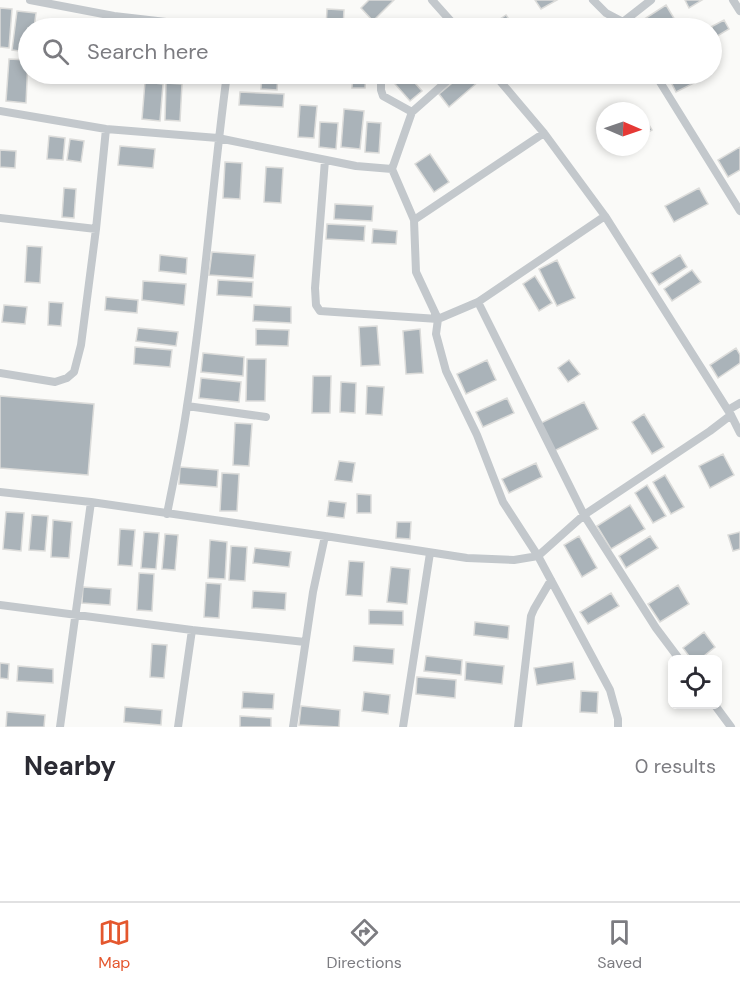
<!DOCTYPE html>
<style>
:root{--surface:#fff;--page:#f2f2f3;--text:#2b2b33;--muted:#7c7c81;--line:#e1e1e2;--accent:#e4572e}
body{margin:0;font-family:"DM Sans",sans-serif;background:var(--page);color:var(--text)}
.controls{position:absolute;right:18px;bottom:18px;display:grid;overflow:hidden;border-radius:9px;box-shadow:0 3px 9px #0003}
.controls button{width:54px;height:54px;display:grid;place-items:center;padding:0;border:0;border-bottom:2px solid var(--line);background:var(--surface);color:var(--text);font:30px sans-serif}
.compass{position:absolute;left:596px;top:102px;width:54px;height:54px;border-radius:50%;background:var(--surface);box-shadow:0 3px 9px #0003;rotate:92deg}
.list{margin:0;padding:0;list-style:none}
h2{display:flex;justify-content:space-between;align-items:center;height:78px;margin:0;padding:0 24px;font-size:26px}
h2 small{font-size:20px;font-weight:400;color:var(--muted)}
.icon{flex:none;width:33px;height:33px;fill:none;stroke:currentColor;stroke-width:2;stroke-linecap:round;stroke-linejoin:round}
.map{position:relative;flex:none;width:740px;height:727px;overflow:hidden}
.search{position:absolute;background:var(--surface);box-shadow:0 3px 9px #0003;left:18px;right:18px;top:18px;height:66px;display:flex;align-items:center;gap:15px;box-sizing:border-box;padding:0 21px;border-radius:33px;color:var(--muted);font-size:22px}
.sheet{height:174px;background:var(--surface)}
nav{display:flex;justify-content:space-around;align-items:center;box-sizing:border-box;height:84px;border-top:2px solid var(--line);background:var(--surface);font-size:16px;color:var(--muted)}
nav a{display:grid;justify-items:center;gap:3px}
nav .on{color:var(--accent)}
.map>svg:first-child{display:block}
.building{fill:#aab3b9;stroke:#dcdcda;stroke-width:1.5}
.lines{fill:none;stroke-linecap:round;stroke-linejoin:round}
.minor{stroke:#c3c8cc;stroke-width:8}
</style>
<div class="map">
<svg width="740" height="727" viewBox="0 0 740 727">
<rect width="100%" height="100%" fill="#fafaf8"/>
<!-- building -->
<path class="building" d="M369 0H394L373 21 361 8Z
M535 0H557L541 9Z
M685 0H702L689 8Z
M666 5 675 20 661 28H637L635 25Z
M0 8 12 9 9 48 0 47Z
M327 9 344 10 343 28H326Z
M17 11 36 13 34 28H28V52L12 50Z
M506 15 515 28H487Z
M84 20 102 21V28H83Z
M724 20 729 29 714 38 712 34V28H709Z
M9 59 28 60 26 103 6 101Z
M262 74H278L277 90 261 89Z
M353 74H366L365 88H352Z
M392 74H407L422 91 410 101 388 76Z
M463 74H471L478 82 449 107 439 94Z
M678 74H694L698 81 676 92 669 78Z
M145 82 163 84 160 121 142 119Z
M166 83 182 84 180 121 165 120Z
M240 92 284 94 283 107 239 105Z
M300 105 317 106 314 138 298 137Z
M344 109 364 111 360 149 341 147Z
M642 113 652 130 641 136V114Z
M320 122 338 123 336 149 319 147Z
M367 122 381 123 379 153 365 152Z
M49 136 65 138 63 160 47 159Z
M70 139 84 141 81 162 67 160Z
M120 146 155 149 153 168 118 165Z
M740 147V170L728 177 718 160Z
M0 150 16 151 15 168 0 167Z
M430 154 449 182 434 192 415 164Z
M225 162 242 163 240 199 223 198Z
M266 167 283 168 281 203 264 202Z
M64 188 76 189 74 218 62 217Z
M699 188 708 204 674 222 665 206Z
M335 204 373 206 372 221 334 219Z
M327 224 365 226 364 241 326 239Z
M373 229 397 231 396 244 372 243Z
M27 246 42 247 40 283 25 282Z
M212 252 255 255 253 278 209 275Z
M160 255 187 258 186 274 159 271Z
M680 255 687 267 659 285 651 273Z
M557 260 575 298 557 306 539 269Z
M692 270 701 282 672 301 664 289Z
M535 276 552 303 539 311 523 284Z
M218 280 253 282 252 297 217 295Z
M143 281 186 284 184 305 142 300Z
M106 297 138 300 137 313 105 310Z
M49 302 63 303 61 326 48 325Z
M4 305 27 307 25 324 2 322Z
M254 305 291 307V323L253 321Z
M377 326 380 365 361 366 359 327Z
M138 328 178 332 176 346 136 341Z
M256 329 289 330 288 346 256 345Z
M420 329 423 373 406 374 403 331Z
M135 347 172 350 170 367 134 364Z
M736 348 740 355V363L718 378 710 365Z
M203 353 244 357 243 376 201 372Z
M247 359H266L265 401H246Z
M487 360 496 380 466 394 457 374Z
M569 360 580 374 568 382 558 368Z
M313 376H331L330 413H312Z
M201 378 241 382 239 402 199 398Z
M341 382 356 383 355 413 340 412Z
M367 386 384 387 382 415 366 414Z
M0 396 94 404 88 475 0 468Z
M507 398 514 413 483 427 476 412Z
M584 402 598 429 554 451 541 423Z
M644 414 664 447 652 454 632 422Z
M235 423 252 424 249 466 233 465Z
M723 454 734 475 710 488 699 466Z
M339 461 355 463 352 482 335 480Z
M536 463 542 477 509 493 502 479Z
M180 467 218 470 217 487 179 484Z
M222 473 239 474 237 511H220Z
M665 475 684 507 671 514 653 482Z
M647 485 666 516 653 523 635 493Z
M357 494 371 495V513H357Z
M329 501 346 503 344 518 327 516Z
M630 505 645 529 611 549 597 526Z
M6 512 24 513 21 551 3 549Z
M32 515 48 516 45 551 29 550Z
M53 520 72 522 69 558 51 557Z
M397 522H411L410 539 396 538Z
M120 529 135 530 132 566 118 565Z
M144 532 159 533 156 569 141 568Z
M740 532V549L733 551 728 535Z
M165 534 178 535 175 570 162 569Z
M579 536 597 568 582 577 564 545Z
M650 536 658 548 626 568 619 556Z
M210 540 227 542 225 579 208 578Z
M231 546 247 547 245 581 229 580Z
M255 548 291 552 289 567 253 563Z
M349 561 364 562 362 596 346 595Z
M391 567 410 569 407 604 387 602Z
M139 573 154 574 152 611 137 610Z
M206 583 221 584 219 618 204 617Z
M678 585 689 604 660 622 648 604Z
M83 587 111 589 110 605 82 603Z
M253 591 286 593 285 610 252 608Z
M611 593 619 606 588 624 580 612Z
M369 610 403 611V625L369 624Z
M475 622 509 626 508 639 474 635Z
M704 632 715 647 699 660H692L683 648Z
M152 644 167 645 164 678 150 677Z
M354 646 394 649 393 664 353 661Z
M426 656 462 660 461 675 424 671Z
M466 662 504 666 502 684 465 680Z
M573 662 575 679 537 685 534 668Z
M0 663 9 664 8 679 0 678Z
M18 666 53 669V683L17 681Z
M417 677 456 680 455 698 416 694Z
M581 691 598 692 597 713 580 712Z
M243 692 274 694 273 709 242 708Z
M364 692 390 695 388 714 362 711Z
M301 706 340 710 339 727 299 725Z
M125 707 162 710 161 725 124 722Z
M7 712 45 715 44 727H6Z
M240 716 271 718V727H240Z"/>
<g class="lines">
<!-- minor -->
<path class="minor" d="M30 0 114 16 218 28
M432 0 457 28
M593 0 606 13 623 22 627 28
M733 0 740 11
M623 22 651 0
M381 74V90L383 96 412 112 455 74
M494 74 544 133 605 216 731 415 740 433
M655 74 740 211
M0 111 106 129 218 138 356 166 392 169
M412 112 392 169 414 220 416 272 438 319 436 334 446 371 477 435 503 502 538 556 610 690 618 719V727
M325 160 315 288 316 305 320 311 438 319 478 302 605 216
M0 218 96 229 81 345 74 372 67 378 55 382 0 373
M414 220 544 133
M96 229 106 129
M478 302 584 515 656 628 680 660
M187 406 266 417
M728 410 740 403
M0 492 91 502 325 536 467 558 514 560 538 556 584 515 710 431 731 415
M167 514C174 478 182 442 187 406 205 296 212 184 227 74
M0 605 192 630 305 642
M714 704 731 727
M60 727 91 502
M178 727 192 630
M293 727 313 592 325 536
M403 727 430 553
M518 727 531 616 534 609 551 580"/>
</g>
</svg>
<div class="controls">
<button><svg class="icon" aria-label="locate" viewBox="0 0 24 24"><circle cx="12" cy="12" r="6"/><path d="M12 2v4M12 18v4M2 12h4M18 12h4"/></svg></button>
</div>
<svg class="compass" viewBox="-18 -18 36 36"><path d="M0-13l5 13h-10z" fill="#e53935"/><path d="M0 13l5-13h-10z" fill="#7c7c81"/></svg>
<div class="search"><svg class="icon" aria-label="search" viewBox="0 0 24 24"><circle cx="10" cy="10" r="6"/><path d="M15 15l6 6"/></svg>Search here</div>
</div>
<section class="sheet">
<h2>Nearby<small>0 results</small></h2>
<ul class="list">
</ul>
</section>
<nav>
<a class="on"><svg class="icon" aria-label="map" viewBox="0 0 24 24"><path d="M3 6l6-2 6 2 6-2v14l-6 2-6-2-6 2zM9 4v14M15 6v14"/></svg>Map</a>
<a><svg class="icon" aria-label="directions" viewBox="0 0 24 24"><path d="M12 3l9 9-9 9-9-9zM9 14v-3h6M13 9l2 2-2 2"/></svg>Directions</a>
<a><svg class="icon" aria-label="saved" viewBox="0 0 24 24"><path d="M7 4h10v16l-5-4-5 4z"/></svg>Saved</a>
</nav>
